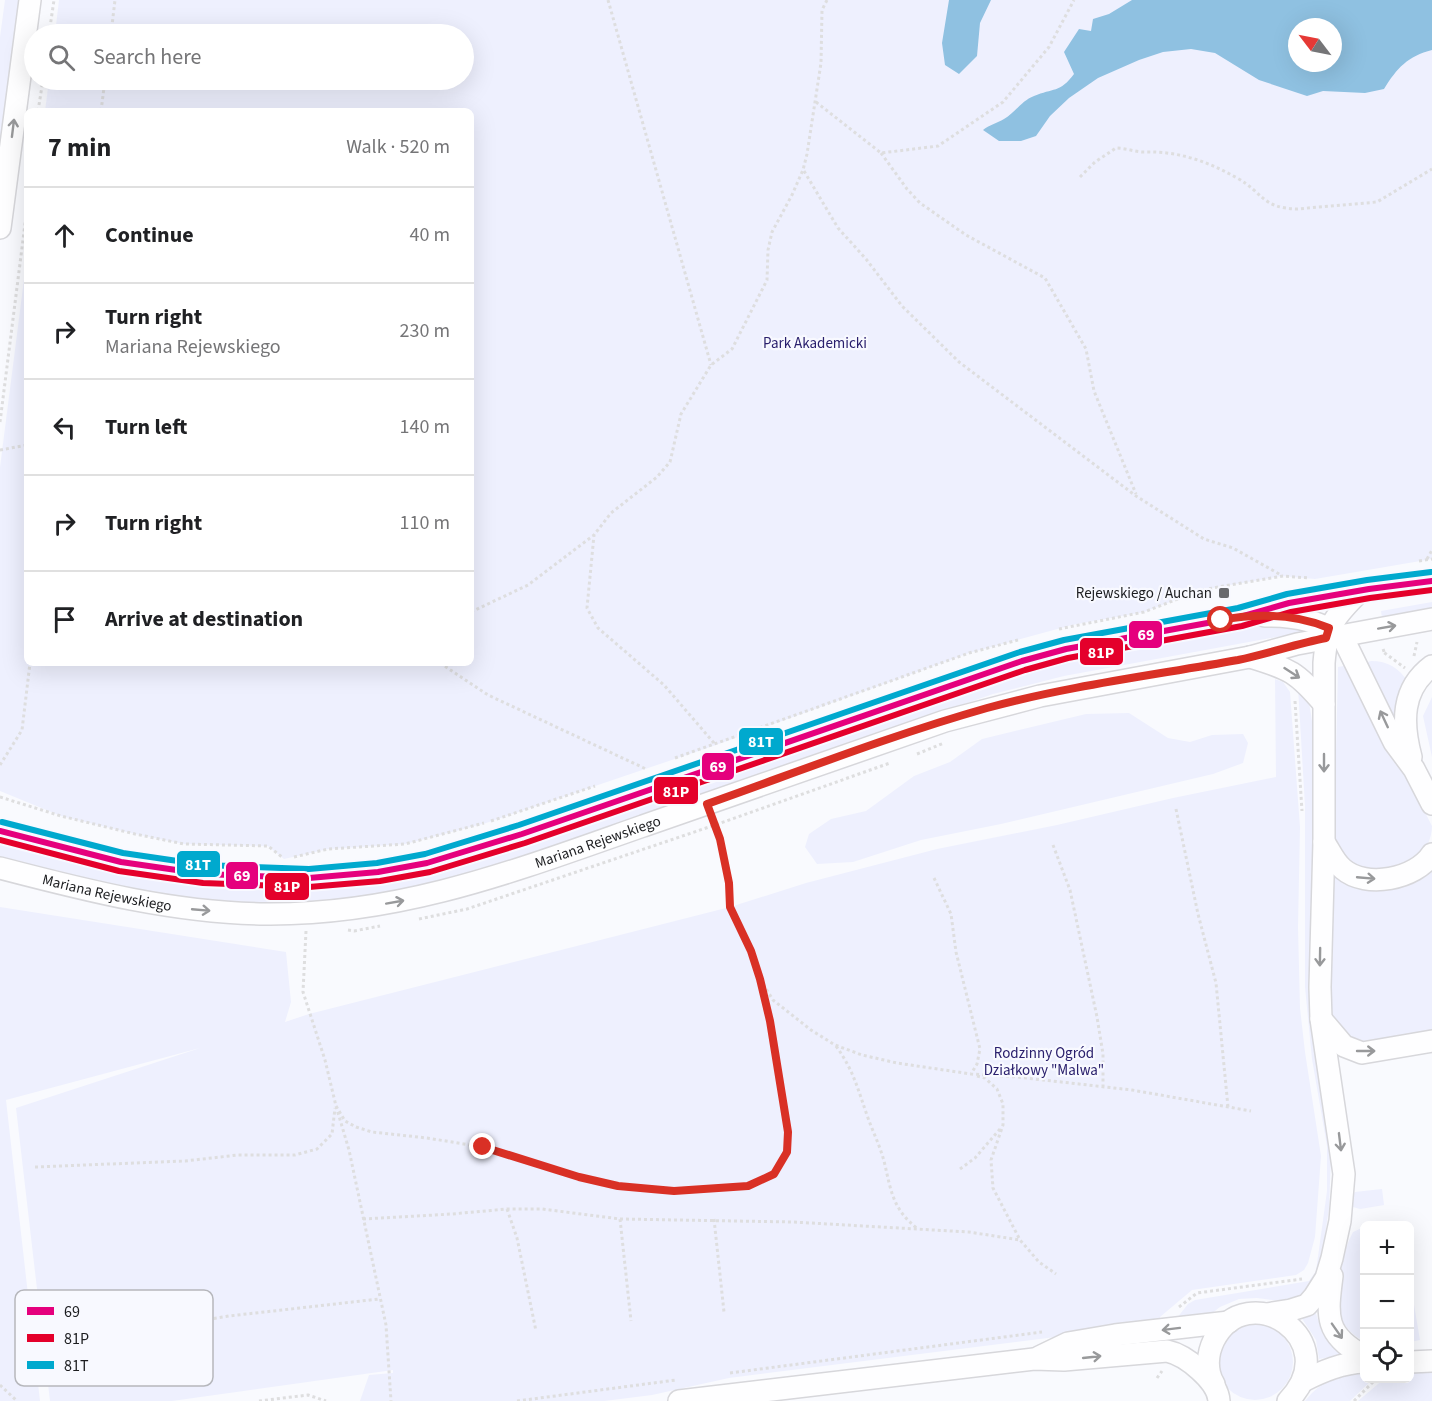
<!DOCTYPE html>
<meta charset="utf-8">
<style>
:root{--surface:#fff;--page:#f6f6f6;--text:#202124;--muted:#757577;--line:#e0e0e0}
body{margin:0;font-family:"Source Sans 3",sans-serif;background:var(--page);color:var(--text)}
.controls{position:absolute;right:18px;bottom:18px;display:grid;overflow:hidden;border-radius:9px;box-shadow:0 6px 24px #0002}
.controls button{width:54px;height:54px;display:grid;place-items:center;padding:0;border:0;border-bottom:2px solid var(--line);background:var(--surface);color:var(--text);font:30px sans-serif}
.compass{position:absolute;left:1288px;top:18px;width:54px;height:54px;border-radius:50%;background:var(--surface);box-shadow:0 6px 24px #0002;rotate:302deg}
.stop{position:absolute;width:18px;height:18px;margin:-14px;border:4px solid #d93025;border-radius:50%;background:#fff}
.stop.end{background:#d93025;border-color:#fff;box-shadow:0 2px 6px #0008}
.list{margin:0;padding:0;list-style:none}
h2{display:flex;justify-content:space-between;align-items:center;height:78px;margin:0;padding:0 24px;font-size:26px}
h2 small{font-size:20px;font-weight:400;color:var(--muted)}
.list li{display:grid;grid-template-columns:39px 1fr auto;gap:18px;align-items:center;box-sizing:border-box;height:96px;padding:0 24px;border-top:2px solid var(--line)}
.list b{display:block;font-size:22px;white-space:nowrap}
.list p{margin:0;font-size:20px;white-space:nowrap;color:var(--muted)}
.list em{font-size:20px;font-style:normal;color:var(--muted)}
.icon{flex:none;width:33px;height:33px;fill:none;stroke:currentColor;stroke-width:2;stroke-linecap:round;stroke-linejoin:round}
.map{position:relative;flex:none;width:1432px;height:1401px;overflow:hidden}
.search{position:absolute;background:var(--surface);box-shadow:0 6px 24px #0002;left:24px;top:24px;width:450px;height:66px;display:flex;align-items:center;gap:15px;box-sizing:border-box;padding:0 21px;border-radius:33px;color:var(--muted);font-size:22px}
.panel{position:absolute;background:var(--surface);box-shadow:0 6px 24px #0002;left:24px;top:108px;width:450px;height:558px;border-radius:9px}
.map>svg:first-child{display:block}
.green{fill:#eef0fe;fill-rule:evenodd}
.water{fill:#8fc1e1;fill-rule:evenodd}
.lines{fill:none;stroke-linecap:round;stroke-linejoin:round}
.minor-casing{stroke:#d7d7db;stroke-width:24}
.path{stroke:#dededf;stroke-width:3;stroke-dasharray:3 3;stroke-linecap:butt}
.minor{stroke:#fefeff;stroke-width:21}
.bus-1-casing{stroke:#f8f9ff;stroke-width:10}
.bus-2-casing{stroke:#f8f9ff;stroke-width:10}
.bus-3-casing{stroke:#f8f9ff;stroke-width:10}
.bus-1{stroke:#e5007d;stroke-width:6}
.bus-2{stroke:#e4002b;stroke-width:6}
.bus-3{stroke:#00a9ce;stroke-width:6}
.oneway{stroke:#98999b}
.route{stroke:#d93025;stroke-width:8}
.poi-dot{fill:#696a6e;stroke:#f8f9ff;stroke-width:2}
.labels{text-anchor:middle;stroke-width:4.5;stroke-linejoin:round;paint-order:stroke}
.park-label{font-size:15px;fill:#2a206d;stroke:#f8f9ff}
.poi-label{font-size:15px;fill:#1c1d20;stroke:#f8f9ff;text-anchor:end}
.street-label{font-size:15px;fill:#1c1d20;stroke:#f8f9ff}
.key{fill:#f8f9ff;stroke:#b6b7bc;stroke-width:1.5}
.key-label{font-size:16px;fill:#1c1d20}
.line-badge{stroke:#f8f9ff;stroke-width:2}
.badge-label{font-size:16px;text-anchor:middle;font-weight:bold;fill:#fff}
</style>
<div class="map">
<svg width="1432" height="1401" viewBox="0 0 1432 1401">
<rect width="100%" height="100%" fill="#f9fafe"/>
<!-- green -->
<path class="green" d="M5 0H20L0 152V37Z
M59 0H1432V559L1315 579 1282 576 1201 590 1144 612 1072 625 969 653 716 745 486 823 405 844 328 849 284 859 268 846 184 844 135 834 61 816 0 791V467L27 256V663H471V111H45L49 80H464V34H55ZM1297 27H1333V63H1297Z
M1432 602V609L1382 618 1381 611Z
M1263 624 1297 625 1309 631 1064 676 993 694 488 870 392 893 319 902H231L169 897 90 880 0 857V841C48 853 97 867 146 876 228 891 314 894 396 880 436 872 476 860 515 848L1001 678 1116 650Z
M1371 661C1388 661 1399 668 1408 682L1397 723 1364 663Z
M1350 665 1432 826C1432 838 1426 851 1417 859 1405 869 1367 875 1354 868 1343 861 1336 849 1334 837L1338 667Z
M1275 679 1283 682 1290 692 1300 827 1298 927 1300 1008 1305 1052 1321 1156 1315 1237 1308 1263 1304 1270 1296 1275 1192 1290 1160 1317V1324L729 1378 652 1395 604 1401H360L369 1375 393 1373V1370L172 1401H50L16 1108 200 1048 6 1100 40 1401H0V907L286 952 291 1002 285 1022 309 1014 730 907 806 883 937 849 1057 825 1173 798 1276 777Z
M1298 687 1309 702 1312 721 1314 820 1310 998 1315 1053 1329 1124 1331 1156 1329 1208 1320 1269 1304 1294 1289 1300 1281 1301 1257 1298 1239 1299 1220 1307 1211 1314 1177 1318 1188 1304 1195 1300 1309 1281 1316 1271 1327 1191V1146L1312 1059 1305 987V806Z
M1432 697V757L1423 716Z
M1129 713 1168 738 1190 742 1212 735 1243 734 1248 743 1243 763 1213 774 1001 824 921 840 853 862 817 864 805 847 809 834 831 819 866 811 914 776 950 762 982 739 1086 714Z
M1432 866V1034L1367 1047 1345 1039 1331 1014 1334 875Z
M1382 1189 1384 1205 1360 1209 1353 1207 1350 1202 1351 1198 1355 1192Z
M1364 1227V1341C1351 1335 1338 1320 1336 1305 1334 1286 1344 1248 1353 1232Z
M1410 1281 1420 1340 1410 1342Z
M1315 1310C1320 1329 1328 1341 1342 1355L1319 1359 1316 1340 1301 1317Z
M1217 1362a38 38 0 1 1 76 0a38 38 0 1 1-76 0Z
M1364 1371V1378L1373 1379 1350 1401H1305C1324 1378 1336 1377 1364 1371Z
M1432 1372V1401H1358L1384 1379 1410 1378V1373Z"/>
<!-- water -->
<path class="water" d="M949 0H991L980 23 977 56 959 74 945 65 942 43Z
M1132 0H1432V50C1408 56 1397 68 1384 89L1365 93 1323 91 1307 96 1259 80 1215 53 1191 49 1163 52 1139 60 1098 78 1069 98 1050 116 1036 136 1021 141H999L983 130C989 125 997 123 1004 119 1015 113 1021 101 1034 96 1053 88 1060 93 1074 74L1064 52 1079 29 1091 31 1093 19 1109 14ZM1297 27H1333V63H1297Z"/>
<g class="lines">
<!-- minor casing -->
<g class="minor-casing">
<g id="minor">
<path d="M0 228 30 0"/>
<path d="M1265 616C1293 615 1318 620 1342 636L1394 742 1414 769 1432 804"/>
<path d="M1250 657C1290 669 1297 672 1324 704"/>
<path d="M1411 757C1402 723 1401 689 1432 666"/>
<path d="M0 831 121 862 204 874 309 878 378 872 427 863 522 834 1022 661 1066 649 1240 617 1289 603 1369 589 1432 581"/>
<path d="M1324 842C1330 851 1335 863 1343 869 1366 889 1416 879 1432 854"/>
<path id="s1" d="M0 868C88 891 175 913 266 914 402 915 517 870 643 826 744 791 845 756 945 721L1040 696 1250 657 1297 644 1432 619"/>
<path d="M1321 1019 1344 1046 1362 1053 1432 1041"/>
<path d="M1332 1276C1327 1315 1324 1335 1364 1356"/>
<path d="M1267 1314 1291 1310 1307 1305 1314 1297 1326 1278 1332 1258 1340 1221 1344 1174 1321 1019 1320 987 1324 842V663C1327 625 1333 618 1360 591"/>
<path d="M1039 1357 1068 1343 1115 1335 1229 1322"/>
<path d="M1410 1362 1432 1361"/>
<path d="M1303 1381C1323 1371 1342 1363 1364 1362"/>
<path d="M1214 1384C1206 1371 1207 1354 1214 1340 1247 1275 1347 1340 1288 1401"/>
<path d="M679 1401 1034 1359 1064 1360 1167 1351C1186 1355 1218 1381 1219 1401"/>
</g>
</g>
<!-- path -->
<path class="path" d="M608 0 711 365
M49 34 54 0
M111 34 115 0
M816 102 881 153 938 146 1003 102 1049 47 1074 0
M38 111 43 80
M101 111 105 80
M881 153 907 189 920 203 966 235 1045 278 1086 349 1094 391 1136 494
M804 171 838 228 866 259 902 306 959 362 1136 496 1204 539 1233 548 1281 575
M1080 177 1095 162 1116 148C1126 148 1135 152 1144 152 1178 151 1207 161 1237 178 1263 192 1261 208 1297 209L1377 202 1432 169
M0 422 27 208
M0 450 27 445
M1427 559 1432 550
M1419 561 1432 559
M471 612 528 585 594 535
M1059 629 1144 612 1201 590 1283 576 1309 578
M1385 650 1382 651 1405 668
M1414 656 1417 642
M440 663 488 695 646 769
M1295 701 1302 811
M714 743 664 685 598 628 587 608 594 535 611 513 657 477 670 462 681 414 711 365 732 349 767 280 768 250 772 232 792 195 803 170 807 154 821 63 822 10 827 0
M917 754 944 743
M675 758 969 653 1018 640
M0 765 22 730 30 663
M0 797 61 816 135 834 184 844 268 846 282 857
M1176 809 1198 914 1216 983 1228 1107
M491 821 595 786
M715 825 720 839 729 883 730 907 751 951 760 979 773 1000 811 1030 835 1045 862 1055 897 1063 971 1074 1017 1077 1132 1090 1251 1111
M1053 845 1070 890 1097 1017 1103 1054V1087
M294 857 328 849 405 844 484 823
M934 878 951 914 956 952 980 1049 977 1064 971 1074
M419 919 467 909 715 825 890 763
M348 930 354 931 380 926
M306 931 303 992 325 1060 336 1106 349 1150 386 1325 391 1401
M836 1046C854 1071 858 1090 868 1118 873 1132 880 1146 884 1161 891 1190 892 1209 918 1229
M977 1076 985 1078 997 1089 1003 1104V1125L991 1160 993 1188 1020 1240 1039 1262 1056 1274
M336 1106 345 1121 356 1127 372 1132 427 1138 483 1147 579 1177 618 1186 674 1191 748 1186 774 1174 787 1152 788 1132 770 1021 761 984
M35 1167 185 1161 238 1155H295L317 1149 332 1134 335 1108
M960 1169 975 1158 1000 1129
M507 1209 517 1238 536 1331
M363 1219 452 1214 507 1209H542L620 1219 793 1222 969 1232 1020 1240
M620 1219 631 1321
M714 1219 724 1312
M1179 1307 1197 1293 1302 1279
M59 1337 85 1332 179 1324 229 1316 379 1299
M730 1373 1042 1332
M1157 1378 1162 1371
M0 1385 17 1401
M259 1401 308 1395 326 1401
M517 1401 676 1380
M1354 1401 1377 1378"/>
<!-- minor -->
<use href="#minor" class="minor"/>
<!-- bus-1 casing -->
<g class="bus-1-casing">
<path id="bus-1" d="M0 831 121 862 204 874 309 878 378 872 427 863 522 834 1022 661 1066 649 1240 617 1289 603 1369 589 1432 581"/>
</g>
<!-- bus-2 casing -->
<g class="bus-2-casing">
<path id="bus-2" d="M0 840 119 871 203 883 309 887 380 881 430 872 525 843 1025 670 1068 658 1242 626 1291 612 1370 598 1432 590"/>
</g>
<!-- bus-3 casing -->
<g class="bus-3-casing">
<path id="bus-3" d="M2 822 123 853 205 865 309 869 377 863 425 854 519 825 1020 652 1064 640 1238 608 1287 594 1367 580 1431 572"/>
</g>
<!-- bus-1 -->
<use href="#bus-1" class="bus-1"/>
<!-- bus-2 -->
<use href="#bus-2" class="bus-2"/>
<!-- bus-3 -->
<use href="#bus-3" class="bus-3"/>
</g>
<!-- one-way arrows -->
<defs><path id="oneway-shaft" d="M-6 0H5M1.5-3L5.5 0L1.5 3" fill="none" stroke-width="1.6" stroke-linecap="round" stroke-linejoin="round" transform="scale(1.5)"/></defs>
<g class="oneway">
<use href="#oneway-shaft" transform="translate(13 128) rotate(-83)"/>
<use href="#oneway-shaft" transform="translate(1387 627) rotate(-10)"/>
<use href="#oneway-shaft" transform="translate(1292 673) rotate(33)"/>
<use href="#oneway-shaft" transform="translate(1384 719) rotate(-115)"/>
<use href="#oneway-shaft" transform="translate(1324 763) rotate(90)"/>
<use href="#oneway-shaft" transform="translate(1366 878) rotate(5)"/>
<use href="#oneway-shaft" transform="translate(395 902) rotate(-10)"/>
<use href="#oneway-shaft" transform="translate(201 910) rotate(5)"/>
<use href="#oneway-shaft" transform="translate(1320 957) rotate(91)"/>
<use href="#oneway-shaft" transform="translate(1366 1051)"/>
<use href="#oneway-shaft" transform="translate(1340 1142) rotate(83)"/>
<use href="#oneway-shaft" transform="translate(1171 1329) rotate(173)"/>
<use href="#oneway-shaft" transform="translate(1337 1331) rotate(55)"/>
<use href="#oneway-shaft" transform="translate(1092 1357) rotate(-6)"/>
</g>
<g class="lines">
<!-- route -->
<path class="route" d="M483 1147 579 1177 618 1186 674 1191 748 1186 774 1174 787 1152 788 1132 770 1021 760 979 751 951 730 907 729 883 720 839 707 804C800 771 892 735 987 708 1067 686 1155 675 1238 660 1267 654 1296 644 1326 638L1329 628C1295 614 1258 613 1221 620"/>
</g>
<!-- markers -->
<rect class="poi-dot" x="1218" y="587" width="12" height="12" rx="3"/>
<g class="labels">
<!-- park labels -->
<g class="park-label">
<text x="815" y="348">Park Akademicki</text>
<text x="1044" y="1058">Rodzinny Ogród<tspan x="1044" dy="17">Działkowy "Malwa"</tspan></text>
</g>
<!-- poi labels -->
<g class="poi-label">
<text x="1212" y="598">Rejewskiego / Auchan</text>
</g>
<!-- street labels -->
<g class="street-label">
<text dy="5" stroke="none"><textPath href="#s1" startOffset="612">Mariana Rejewskiego</textPath></text>
<text dy="5" stroke="none"><textPath href="#s1" startOffset="110">Mariana Rejewskiego</textPath></text>
</g>
</g>
<!-- legend -->
<rect x="15" y="1290" width="198" height="96" rx="9" class="key"/>
<rect x="27" y="1307" width="27" height="8" fill="#e5007d"/>
<rect x="27" y="1334" width="27" height="8" fill="#e4002b"/>
<rect x="27" y="1361" width="27" height="8" fill="#00a9ce"/>
<g class="key-label">
<text x="64" y="1317">69</text>
<text x="64" y="1344">81P</text>
<text x="64" y="1371">81T</text>
</g>
<g class="line-badge">
<rect x="1128" y="620" width="35" height="29" rx="6" fill="#e5007d"/>
<rect x="1079" y="637" width="45" height="29" rx="6" fill="#e4002b"/>
<rect x="738" y="727" width="46" height="29" rx="6" fill="#00a9ce"/>
<rect x="701" y="752" width="34" height="29" rx="6" fill="#e5007d"/>
<rect x="653" y="776" width="46" height="29" rx="6" fill="#e4002b"/>
<rect x="176" y="850" width="45" height="28" rx="6" fill="#00a9ce"/>
<rect x="225" y="861" width="34" height="29" rx="6" fill="#e5007d"/>
<rect x="264" y="872" width="46" height="29" rx="6" fill="#e4002b"/>
</g>
<g class="badge-label">
<text x="1146" y="640">69</text>
<text x="1101" y="658">81P</text>
<text x="761" y="747">81T</text>
<text x="718" y="772">69</text>
<text x="676" y="797">81P</text>
<text x="198" y="870">81T</text>
<text x="242" y="881">69</text>
<text x="287" y="892">81P</text>
</g>
</svg>
<div class="controls">
<button>+</button>
<button>−</button>
<button><svg class="icon" aria-label="locate" viewBox="0 0 24 24"><circle cx="12" cy="12" r="6"/><path d="M12 2v4M12 18v4M2 12h4M18 12h4"/></svg></button>
</div>
<svg class="compass" viewBox="-18 -18 36 36"><path d="M0-13l5 13h-10z" fill="#e53935"/><path d="M0 13l5-13h-10z" fill="#757577"/></svg>
<div class="stop" style="left:1221px;top:620px"></div>
<div class="stop end" style="left:483px;top:1147px"></div>
<div class="search"><svg class="icon" aria-label="search" viewBox="0 0 24 24"><circle cx="10" cy="10" r="6"/><path d="M15 15l6 6"/></svg>Search here</div>
<section class="panel">
<h2>7 min<small>Walk · 520 m</small></h2>
<ul class="list">
<li><svg class="icon" aria-label="ahead" viewBox="0 0 24 24"><path d="M12 20V5M6 11l6-6 6 6"/></svg><div><b>Continue</b></div><em>40 m</em></li>
<li><svg class="icon" aria-label="right" viewBox="0 0 24 24"><path d="M7 20v-9h11M14 6l5 5-5 5"/></svg><div><b>Turn right</b><p>Mariana Rejewskiego</p></div><em>230 m</em></li>
<li><svg class="icon" aria-label="left" viewBox="0 0 24 24"><path d="M17 20v-9H6M10 6l-5 5 5 5"/></svg><div><b>Turn left</b></div><em>140 m</em></li>
<li><svg class="icon" aria-label="right" viewBox="0 0 24 24"><path d="M7 20v-9h11M14 6l5 5-5 5"/></svg><div><b>Turn right</b></div><em>110 m</em></li>
<li><svg class="icon" aria-label="arrive" viewBox="0 0 24 24"><path d="M6 21V4h12l-3 4 3 4H6"/></svg><div><b>Arrive at destination</b></div></li>
</ul>
</section>
</div>
